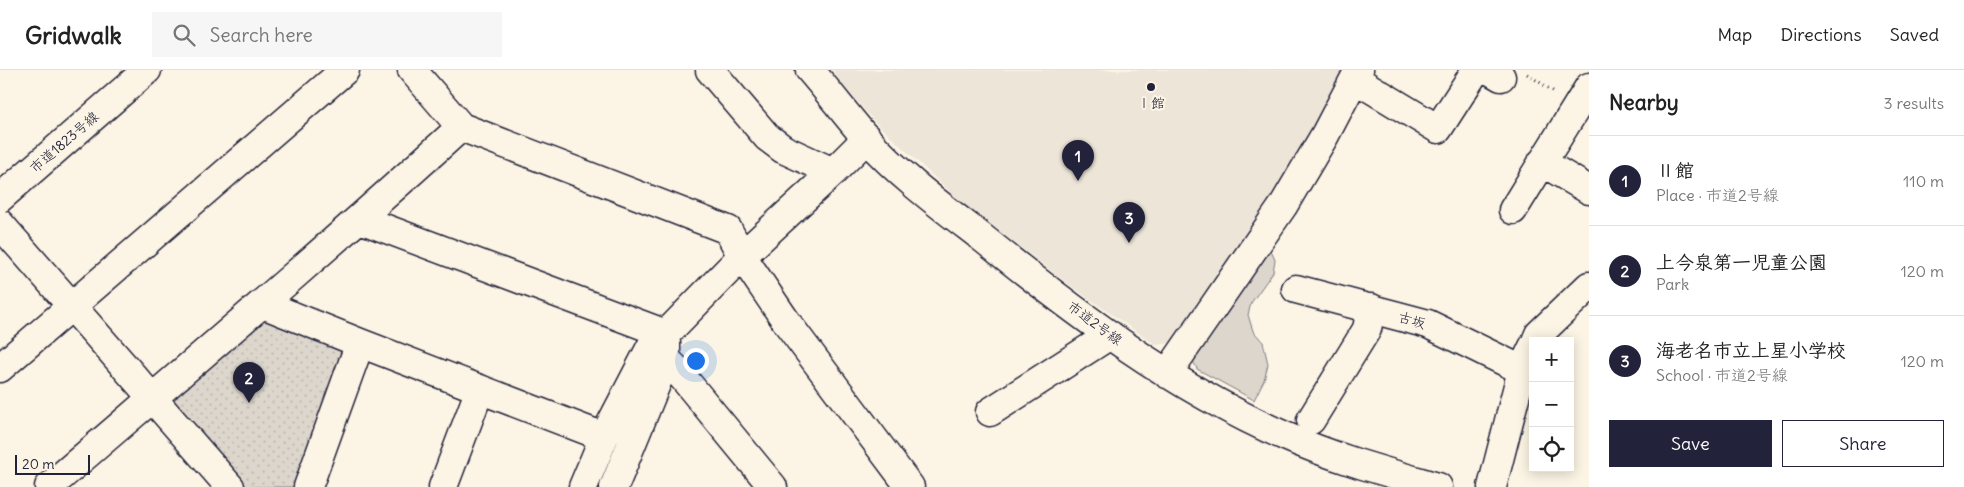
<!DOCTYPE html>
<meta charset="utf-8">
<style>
:root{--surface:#fff;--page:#f6f6f6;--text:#222;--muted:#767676;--line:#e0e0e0;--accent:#22223b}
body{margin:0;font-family:Delius,"Klee One",sans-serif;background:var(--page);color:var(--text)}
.controls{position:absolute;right:15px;bottom:15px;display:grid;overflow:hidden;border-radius:0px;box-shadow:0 2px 12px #0003}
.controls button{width:45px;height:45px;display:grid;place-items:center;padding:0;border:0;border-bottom:1px solid var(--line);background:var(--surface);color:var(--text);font:25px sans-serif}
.scale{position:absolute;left:15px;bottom:12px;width:75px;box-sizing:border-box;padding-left:5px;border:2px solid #22223b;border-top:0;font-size:14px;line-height:18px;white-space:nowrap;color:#22223b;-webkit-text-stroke:4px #fcf5e5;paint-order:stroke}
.you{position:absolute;left:695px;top:290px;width:18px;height:18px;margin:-12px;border:4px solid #fff;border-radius:50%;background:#1a73e8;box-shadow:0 0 0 8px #1a73e833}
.badge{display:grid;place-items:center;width:32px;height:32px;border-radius:50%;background:var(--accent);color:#fff;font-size:16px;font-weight:700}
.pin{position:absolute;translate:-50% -41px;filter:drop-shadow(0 1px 2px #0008)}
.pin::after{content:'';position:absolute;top:26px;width:18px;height:15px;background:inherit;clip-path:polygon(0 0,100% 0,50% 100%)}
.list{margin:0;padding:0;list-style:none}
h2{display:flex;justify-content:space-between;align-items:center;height:65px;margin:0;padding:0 20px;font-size:21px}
h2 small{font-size:16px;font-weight:400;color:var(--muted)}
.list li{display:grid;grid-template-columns:32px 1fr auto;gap:15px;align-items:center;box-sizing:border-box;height:90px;padding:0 20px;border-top:1px solid var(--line)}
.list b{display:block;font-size:19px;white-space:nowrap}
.list p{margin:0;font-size:16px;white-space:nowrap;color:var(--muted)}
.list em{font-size:16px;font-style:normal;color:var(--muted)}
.actions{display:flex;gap:10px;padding:15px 20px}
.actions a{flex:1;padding:11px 0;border:1px solid var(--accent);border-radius:0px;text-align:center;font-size:18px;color:var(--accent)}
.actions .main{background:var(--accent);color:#fff}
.icon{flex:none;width:28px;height:28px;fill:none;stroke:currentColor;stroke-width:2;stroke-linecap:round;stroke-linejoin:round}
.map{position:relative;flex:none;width:1589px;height:417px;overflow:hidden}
header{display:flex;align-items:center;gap:30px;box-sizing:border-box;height:70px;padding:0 25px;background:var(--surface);border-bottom:1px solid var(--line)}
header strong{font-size:24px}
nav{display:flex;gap:28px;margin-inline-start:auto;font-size:18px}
.search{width:350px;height:45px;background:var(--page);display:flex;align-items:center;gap:12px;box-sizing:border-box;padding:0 18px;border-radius:0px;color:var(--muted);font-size:19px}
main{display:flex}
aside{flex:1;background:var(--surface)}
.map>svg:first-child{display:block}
.built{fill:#ece5d8}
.grass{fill:#dcd6cc;stroke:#7f7c84}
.park{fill:url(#park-dots);stroke:#7f7c84}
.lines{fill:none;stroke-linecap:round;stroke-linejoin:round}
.minor-casing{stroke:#22223b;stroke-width:31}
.path{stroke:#22223b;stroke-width:3;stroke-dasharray:1 4;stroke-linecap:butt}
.minor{stroke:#fcf5e5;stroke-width:28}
.poi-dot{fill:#22223b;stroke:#fcf5e5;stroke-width:2}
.labels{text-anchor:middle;stroke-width:4;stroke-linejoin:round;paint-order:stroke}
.poi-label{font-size:14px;fill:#22223b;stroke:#fcf5e5}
.street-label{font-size:14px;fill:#22223b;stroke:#fcf5e5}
</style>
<header>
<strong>Gridwalk</strong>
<div class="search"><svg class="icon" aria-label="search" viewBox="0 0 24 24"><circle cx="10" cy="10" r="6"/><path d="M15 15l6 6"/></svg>Search here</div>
<nav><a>Map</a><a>Directions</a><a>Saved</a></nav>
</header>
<main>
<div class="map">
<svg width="1589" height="417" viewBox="0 0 1589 417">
<defs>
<pattern id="park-dots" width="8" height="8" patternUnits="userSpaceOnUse" patternTransform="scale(1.25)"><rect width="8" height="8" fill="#dcd6cc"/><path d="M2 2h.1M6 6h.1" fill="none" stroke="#bcb7b0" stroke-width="1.8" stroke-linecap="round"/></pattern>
</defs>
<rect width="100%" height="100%" fill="#fcf5e5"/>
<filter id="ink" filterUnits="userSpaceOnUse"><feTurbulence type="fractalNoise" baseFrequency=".02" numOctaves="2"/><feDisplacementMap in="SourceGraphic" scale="10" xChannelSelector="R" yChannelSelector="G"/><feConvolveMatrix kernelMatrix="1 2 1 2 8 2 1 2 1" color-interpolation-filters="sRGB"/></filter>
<g filter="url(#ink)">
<!-- built -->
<path class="built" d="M833 0H1343L1284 115 1170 273 1156 275 1071 216 960 131 875 52 843 15Z"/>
<!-- grass -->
<path class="grass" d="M1269 176 1275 190 1273 202 1251 233 1248 245 1253 261 1263 272 1268 294 1264 310 1254 330 1197 299 1190 285Z"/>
<!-- park -->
<path class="park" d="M262 246 343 279 298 417H241L169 328Z"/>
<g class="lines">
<!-- minor casing -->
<g class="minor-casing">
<path id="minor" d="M412 0 461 57 728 160 742 186 788 254 910 417
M710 0 767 67 783 79 833 102
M810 0C829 22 847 46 866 68 899 105 941 136 980 166 1074 242 1173 317 1285 366 1334 388 1386 402 1438 417
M1489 0 1501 7
M1355 9 1438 59 1476 0
M1542 92 1589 120
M0 128 147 0
M1513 140 1589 17
M360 149 666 264
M0 154 230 417
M1296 219 1428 254 1522 300
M263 234 360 273 604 367
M1536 271 1539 264 1589 216
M666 289 676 299 773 417
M0 298 345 0
M1167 304 1283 136 1325 65 1359 0
M990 342 1110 265
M1311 350 1367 259 1371 238
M49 417C187 298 326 180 461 57
M308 417 360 273
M443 417 480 319
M583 417 604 367 654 271 666 264 742 186 833 102 867 68
M614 417 661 302 666 289V273
M1492 417 1522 300 1533 277"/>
</g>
<!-- path -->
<path class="path" d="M1527 4 1556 23"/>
<!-- minor -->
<use href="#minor" class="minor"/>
</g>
</g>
<!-- markers -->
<circle class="poi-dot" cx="1151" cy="17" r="5"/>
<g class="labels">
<!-- poi labels -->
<g class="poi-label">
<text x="1151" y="38">Ⅰ館</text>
</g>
<!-- street labels -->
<g class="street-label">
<text transform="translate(64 72) rotate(-41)" y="5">市道1823号線</text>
<text transform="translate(1412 250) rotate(17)" y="5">古坂</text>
<text transform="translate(1095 253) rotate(36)" y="5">市道2号線</text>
</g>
</g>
</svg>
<div class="controls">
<button>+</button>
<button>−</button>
<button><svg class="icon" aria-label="locate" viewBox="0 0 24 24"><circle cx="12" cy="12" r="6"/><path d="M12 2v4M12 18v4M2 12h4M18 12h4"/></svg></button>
</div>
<div class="scale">20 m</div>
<div class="you"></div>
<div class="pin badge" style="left:1078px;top:111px">1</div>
<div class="pin badge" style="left:249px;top:333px">2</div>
<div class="pin badge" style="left:1129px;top:173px">3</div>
</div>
<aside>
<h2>Nearby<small>3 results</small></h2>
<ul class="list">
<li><span class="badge">1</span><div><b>Ⅱ館</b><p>Place · 市道2号線</p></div><em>110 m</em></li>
<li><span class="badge">2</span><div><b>上今泉第一児童公園</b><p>Park</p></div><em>120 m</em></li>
<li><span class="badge">3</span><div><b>海老名市立上星小学校</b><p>School · 市道2号線</p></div><em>120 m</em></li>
</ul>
<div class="actions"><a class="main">Save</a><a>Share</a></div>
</aside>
</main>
